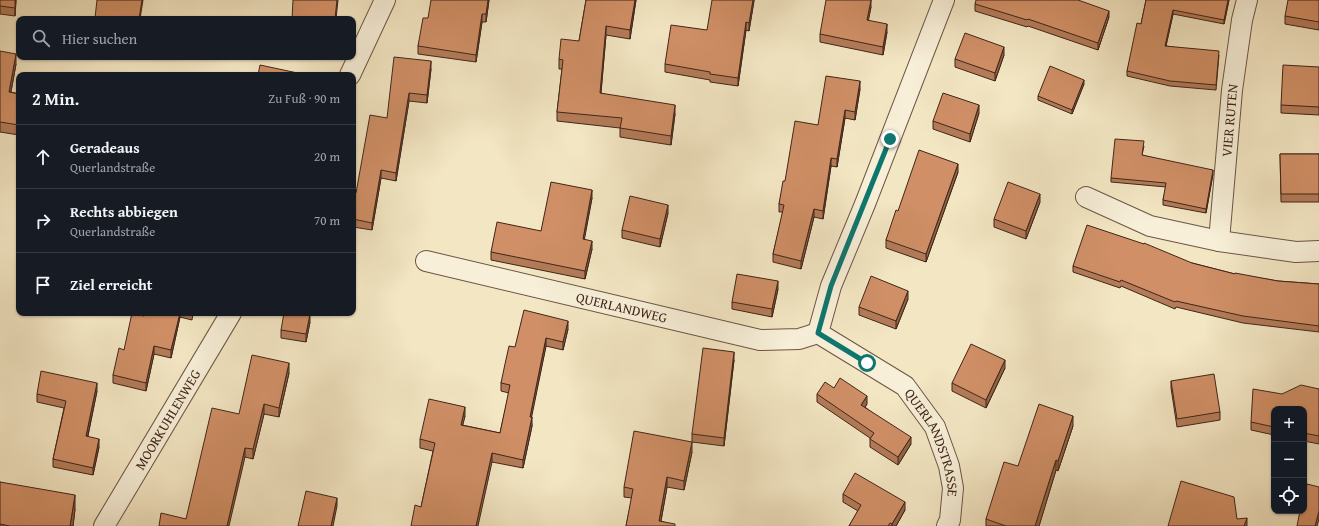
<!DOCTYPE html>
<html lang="de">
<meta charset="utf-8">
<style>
:root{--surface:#171b24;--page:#242831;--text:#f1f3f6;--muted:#9ea1a6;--line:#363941}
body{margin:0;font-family:"Gentium Book Plus",serif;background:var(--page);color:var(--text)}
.controls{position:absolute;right:12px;bottom:12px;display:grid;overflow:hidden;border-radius:8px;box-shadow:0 1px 3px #0004}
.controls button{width:36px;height:36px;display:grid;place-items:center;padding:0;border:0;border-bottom:1px solid var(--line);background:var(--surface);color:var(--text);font:20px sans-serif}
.stop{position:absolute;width:12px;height:12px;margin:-9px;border:3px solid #0f766e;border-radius:50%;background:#fff}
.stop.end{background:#0f766e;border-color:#fff;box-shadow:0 1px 4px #0008}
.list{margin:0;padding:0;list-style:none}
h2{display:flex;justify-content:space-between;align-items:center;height:52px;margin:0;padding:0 16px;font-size:17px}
h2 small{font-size:13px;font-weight:400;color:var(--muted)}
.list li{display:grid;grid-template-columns:26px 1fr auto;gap:12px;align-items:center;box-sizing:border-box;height:64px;padding:0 16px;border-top:1px solid var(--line)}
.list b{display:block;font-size:15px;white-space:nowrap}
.list p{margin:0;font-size:13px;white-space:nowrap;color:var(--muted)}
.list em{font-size:13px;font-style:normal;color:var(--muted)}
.icon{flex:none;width:22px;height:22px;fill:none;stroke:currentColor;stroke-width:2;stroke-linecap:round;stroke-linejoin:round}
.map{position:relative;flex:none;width:1319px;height:526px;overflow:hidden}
.search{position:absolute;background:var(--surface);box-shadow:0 1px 3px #0004;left:16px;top:16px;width:340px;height:44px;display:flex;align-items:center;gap:10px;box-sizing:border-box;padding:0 14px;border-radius:8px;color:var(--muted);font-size:15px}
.panel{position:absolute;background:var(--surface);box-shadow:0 1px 3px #0004;left:16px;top:72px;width:340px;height:244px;border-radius:8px}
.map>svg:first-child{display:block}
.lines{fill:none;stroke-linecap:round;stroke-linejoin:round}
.minor-casing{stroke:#6d5544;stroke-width:22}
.minor{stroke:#f7efd8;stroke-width:20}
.wall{fill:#b37b58;stroke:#40251a}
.shaded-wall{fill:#926447;stroke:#40251a}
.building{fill:#d08f66;stroke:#40251a}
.route{stroke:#0f766e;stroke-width:5}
.labels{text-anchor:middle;stroke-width:4;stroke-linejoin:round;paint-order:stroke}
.street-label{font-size:14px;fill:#40251a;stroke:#f7efd8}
</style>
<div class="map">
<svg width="1319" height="526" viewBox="0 0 1319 526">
<rect width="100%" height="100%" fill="#f3e6c3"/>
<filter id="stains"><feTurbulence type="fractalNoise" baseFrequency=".005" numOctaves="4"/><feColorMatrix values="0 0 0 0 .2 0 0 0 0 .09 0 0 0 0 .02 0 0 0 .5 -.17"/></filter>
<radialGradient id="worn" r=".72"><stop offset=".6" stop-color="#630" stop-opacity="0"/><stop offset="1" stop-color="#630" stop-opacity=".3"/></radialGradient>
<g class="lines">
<!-- minor casing -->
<g class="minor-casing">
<g id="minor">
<path d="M350 75 385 0"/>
<path d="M1086 197 1150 226 1219 241 1296 252 1319 251"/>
<path id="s1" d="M1219 241 1232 90 1242 20 1247 0"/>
<path id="s2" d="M426 261 760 340 799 339 818 333"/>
<path d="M818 333 831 286 865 204 944 0"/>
<path id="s3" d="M818 333 905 386 935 427 949 466 953 488 950 520 947 526"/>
<path id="s4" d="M104 526 231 313"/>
</g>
</g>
<!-- minor -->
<use href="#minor" class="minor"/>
</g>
<!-- wall -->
<path class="wall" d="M0 0H16L15 16 0 14Z
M489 0 486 22H482L476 62 418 54V46L428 18Z
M586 0H636L630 39 606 35 601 93 675 114 671 145 620 137V128L557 121V112L562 69H559V59L579 41Z
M754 0 749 31 746 30 738 86 710 82V80L665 72V64L707 30Z
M1146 0H1229L1224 24 1173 14 1166 46 1219 55 1216 90 1170 86 1127 76V71L1141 24Z
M1319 0V30L1285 24V16Z
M975 4 1109 17 1098 50 1028 26 1027 27 975 11Z
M871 7 868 20 887 32 883 55 820 42V34Z
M0 51 16 64 11 92 19 94V135L0 132Z
M1004 55 995 81 955 67V59Z
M1319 67V115L1281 113V105Z
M431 69 427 103 409 101 396 181 381 178 372 230 353 227V193H356L387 118Z
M1084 84 1072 114 1038 100V96Z
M860 89 855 120 845 118 837 167 831 166 823 219 814 217 801 269 773 262V254L783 212H779V204L785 181 818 125Z
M979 113 970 142 933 129V121Z
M1144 146 1142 155 1213 174 1206 213 1163 205V200L1166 187 1111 182V178Z
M1280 154H1319V202H1281Z
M958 172 926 262 886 248V240L898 211Z
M592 198 584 239 592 249 585 279 491 260V252L541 231Z
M1040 202 1026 239 994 227V219Z
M668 213 660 247 622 238V230Z
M1192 263 1235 274 1278 281 1319 284V332L1243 323 1176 307 1175 309 1121 286 1120 288 1073 272V266Z
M778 289 772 317 732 309V302Z
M908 299 896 329 859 315V307Z
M145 313H193L192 320 180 317 171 358 154 354 146 391 113 383V375L124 350 144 316Z
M310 322 306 342 281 338V330Z
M568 329 563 350 546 346 531 417 532 426 523 468 492 462 421 507 433 451 420 448V439L465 416 462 425 500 433 509 393 501 391V383L515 347Z
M734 360 724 446 692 442V434Z
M1005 368 986 408 952 391V383Z
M289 373 279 417 264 414 253 459 245 457 186 519 239 414Z
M1171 381 1220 412V420L1177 427 1171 388Z
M834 388 867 404 865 407 911 444 898 465 870 447V438L817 402V394Z
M1319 389V444L1304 441V409H1274V435L1251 430V422L1282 394Z
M97 391 88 436 99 447 93 475 53 467V459L64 408 37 402V394Z
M1073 426 1058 471 1056 470 1039 526H986V519L1018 466Z
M692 452 684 490 667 487 661 521 675 526H626L632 498 624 497V487Z
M0 482 75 509 73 526H0Z
M843 494 905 510 896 526H849L858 511 843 502Z"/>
<!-- shaded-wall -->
<path class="shaded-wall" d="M15 0H16L15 16Z
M142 0H143L140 19H139Z
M337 0H338L336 19H335Z
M488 0H489L486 22V14Z
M635 0H636L630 39V30Z
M753 0H754V1L749 31V23Z
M871 0V7L867 28V20Z
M1228 0H1229L1224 24V20Z
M1173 10V14L1165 50V46Z
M1109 11V17L1098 50V43Z
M482 14V22L476 62V55Z
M746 22V30L738 86V78Z
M887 24V32L883 55V47Z
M606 26V35L600 102V93Z
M1004 47V55L995 81V73Z
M16 54V64L9 102V92Z
M431 61V69L427 103V95Z
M1084 80V84L1072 114V110Z
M860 81V89L855 120V112Z
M409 93V101L396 181V173Z
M675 105V114L671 145V136Z
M979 105V113L970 142V134Z
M845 110V118L837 167V159Z
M831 158V166L823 219V211Z
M958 164V172L926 262V254Z
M381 170V178L372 230V223Z
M1213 170V174L1206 213V209Z
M592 190V198L583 247V239Z
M1040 194V202L1026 239V231Z
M668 205V213L660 247V239Z
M814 209V217L801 269V261Z
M592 241V249L585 279V271Z
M778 281V289L772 317V309Z
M908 291V299L896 329V321Z
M180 313V317L171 358V350Z
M310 314V322L306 342V334Z
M568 321V329L563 350V342Z
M546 338V346L530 425V417Z
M154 346V354L146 391V383Z
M734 352V360L724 446V438Z
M1005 360V368L986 408V400Z
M289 363V373L279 417V408Z
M97 383V391L86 444V436Z
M867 396V404L861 413V405Z
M264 404V414L253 459V449Z
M465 407V416L461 433V425Z
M1073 416V426L1058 471V461Z
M532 417V426L523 468V460Z
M911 437V444L898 465V457Z
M99 439V447L93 475V468Z
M692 442V452L684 490V481Z
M245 448V457L229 526H227Z
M492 453V462L478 526H476Z
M1056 460V470L1039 526H1035Z
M667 477V487L660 526 659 521Z
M75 495V509L73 526H70Z
M337 498V506L333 526H331Z
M905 502V510L896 526H892V524Z
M1319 511V519L1317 526H1315Z
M1247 518V526H1244Z"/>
<!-- building -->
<path class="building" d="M0 0H15V8L0 6Z
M97 0H142L139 19H105L95 18Z
M293 0H337L335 19H292Z
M431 0H488L486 14H482L476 55 418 46 423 18H428Z
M586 0H635L630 30 606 26 600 93 675 105 671 136 620 128 622 118 557 112 563 60 559 59 561 39 579 41Z
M712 0H753L749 23 746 22 738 78 710 74V72L665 64 671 25 707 30Z
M826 0H871L867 20 887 24 883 47 820 34Z
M976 0H1078L1109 11 1098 43 1028 19 1027 20 975 4Z
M1146 0H1228L1224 20 1173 10 1165 46 1219 51 1216 85 1170 81 1127 71 1137 23 1141 24Z
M1288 0H1319V22L1285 16Z
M965 33 1004 47 995 73 955 59Z
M0 51 16 54 9 92 19 94V125L0 122Z
M394 57 431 61 427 95 409 93 396 173 381 170 372 223 353 219V193H356L370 115 387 118Z
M260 65 307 75H258Z
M1283 65 1319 67V107L1281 105Z
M1050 66 1084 80 1072 110 1038 96Z
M826 76 860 81 855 112 845 110 837 159 831 158 823 211 814 209 801 261 773 254 784 205 779 204 783 181H785L795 121 818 125Z
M943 93 979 105 970 134 933 121Z
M1115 139 1144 141 1142 155 1213 170 1206 209 1163 200 1166 183 1111 178Z
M919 150 958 164 926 254 886 240 896 210 898 211Z
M1280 154H1319V194H1281Z
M551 182 592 190 583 239 592 241 585 271 491 252 497 222 541 231Z
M1008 182 1040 194 1026 231 994 219Z
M630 196 668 205 660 239 622 230Z
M1087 225 1144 244V243L1192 263 1235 274V273L1278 281 1319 284V326L1243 316 1176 301 1175 302 1121 280 1120 282 1073 266Z
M737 274 778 281 772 309 732 302Z
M871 276 908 291 896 321 859 307Z
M524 310 568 321 563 342 546 338 530 417H532L523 460 492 453 476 526H411L415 505 421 507 435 443 420 439 429 399 465 407 461 425 500 433 510 385 501 383 505 364 509 346 515 347Z
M132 313 144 316 145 313H180L171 350 154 346 146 383 113 375 119 348 124 350Z
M284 313H308V314H310L306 334 281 330Z
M971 344 1005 360 986 400 952 383Z
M703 348 734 352 724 438 692 434Z
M252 355 289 363 279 408 264 404 253 449 245 448 227 526H159L161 513 186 519 212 408 239 414Z
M41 371 97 383 86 436 99 439 93 468 53 459 66 401 37 394Z
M1214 374 1220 412 1177 419 1171 381Z
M840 378 867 396 861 405 911 437 898 457 870 439 874 433 817 394 825 382 834 388Z
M1301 385 1319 389V436L1304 433V409H1274V427L1251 422 1253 389 1282 394Z
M1039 404 1073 416 1058 461 1056 460 1035 526H1006L986 519 1004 462 1018 466Z
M634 431 692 442 684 481 667 477 659 521 675 524V526H626L633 489 624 487Z
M855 473 905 502 892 524 890 523 888 526H849L861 505 843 494Z
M1181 481 1234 497 1237 519 1247 518 1244 526H1168Z
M0 482 75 495 70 526H10L0 524Z
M1307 484 1319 487V511L1315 526H1297L1300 511H1304V496Z
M306 491 337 498 331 526H298Z"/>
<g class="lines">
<!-- route -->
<path class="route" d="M867 363 818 333 831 286 890 139"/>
</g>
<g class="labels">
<!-- street labels -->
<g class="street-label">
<text dy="5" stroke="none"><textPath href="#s1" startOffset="121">VIER RUTEN</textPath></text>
<text dy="5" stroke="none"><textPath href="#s2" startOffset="201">QUERLANDWEG</textPath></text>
<text dy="5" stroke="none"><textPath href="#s4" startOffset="124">MOORKUHLENWEG</textPath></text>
<text dy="5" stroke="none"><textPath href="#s3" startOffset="166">QUERLANDSTRASSE</textPath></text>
</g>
</g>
<rect width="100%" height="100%" filter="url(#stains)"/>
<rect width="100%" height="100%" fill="url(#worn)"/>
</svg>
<div class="controls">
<button>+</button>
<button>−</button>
<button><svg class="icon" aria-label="locate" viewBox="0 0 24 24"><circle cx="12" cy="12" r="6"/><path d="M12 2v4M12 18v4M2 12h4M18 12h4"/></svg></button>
</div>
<div class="stop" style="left:867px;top:363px"></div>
<div class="stop end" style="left:890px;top:139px"></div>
<div class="search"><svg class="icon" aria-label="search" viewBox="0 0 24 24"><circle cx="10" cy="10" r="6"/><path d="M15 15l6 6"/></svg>Hier suchen</div>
<section class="panel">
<h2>2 Min.<small>Zu Fuß · 90 m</small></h2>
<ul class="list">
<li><svg class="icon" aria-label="ahead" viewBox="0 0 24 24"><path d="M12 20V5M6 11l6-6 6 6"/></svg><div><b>Geradeaus</b><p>Querlandstraße</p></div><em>20 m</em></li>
<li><svg class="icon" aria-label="right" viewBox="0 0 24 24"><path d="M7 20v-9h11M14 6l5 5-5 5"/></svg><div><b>Rechts abbiegen</b><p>Querlandstraße</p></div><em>70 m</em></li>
<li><svg class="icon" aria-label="arrive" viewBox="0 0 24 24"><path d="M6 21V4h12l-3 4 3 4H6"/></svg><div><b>Ziel erreicht</b></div></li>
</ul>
</section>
</div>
